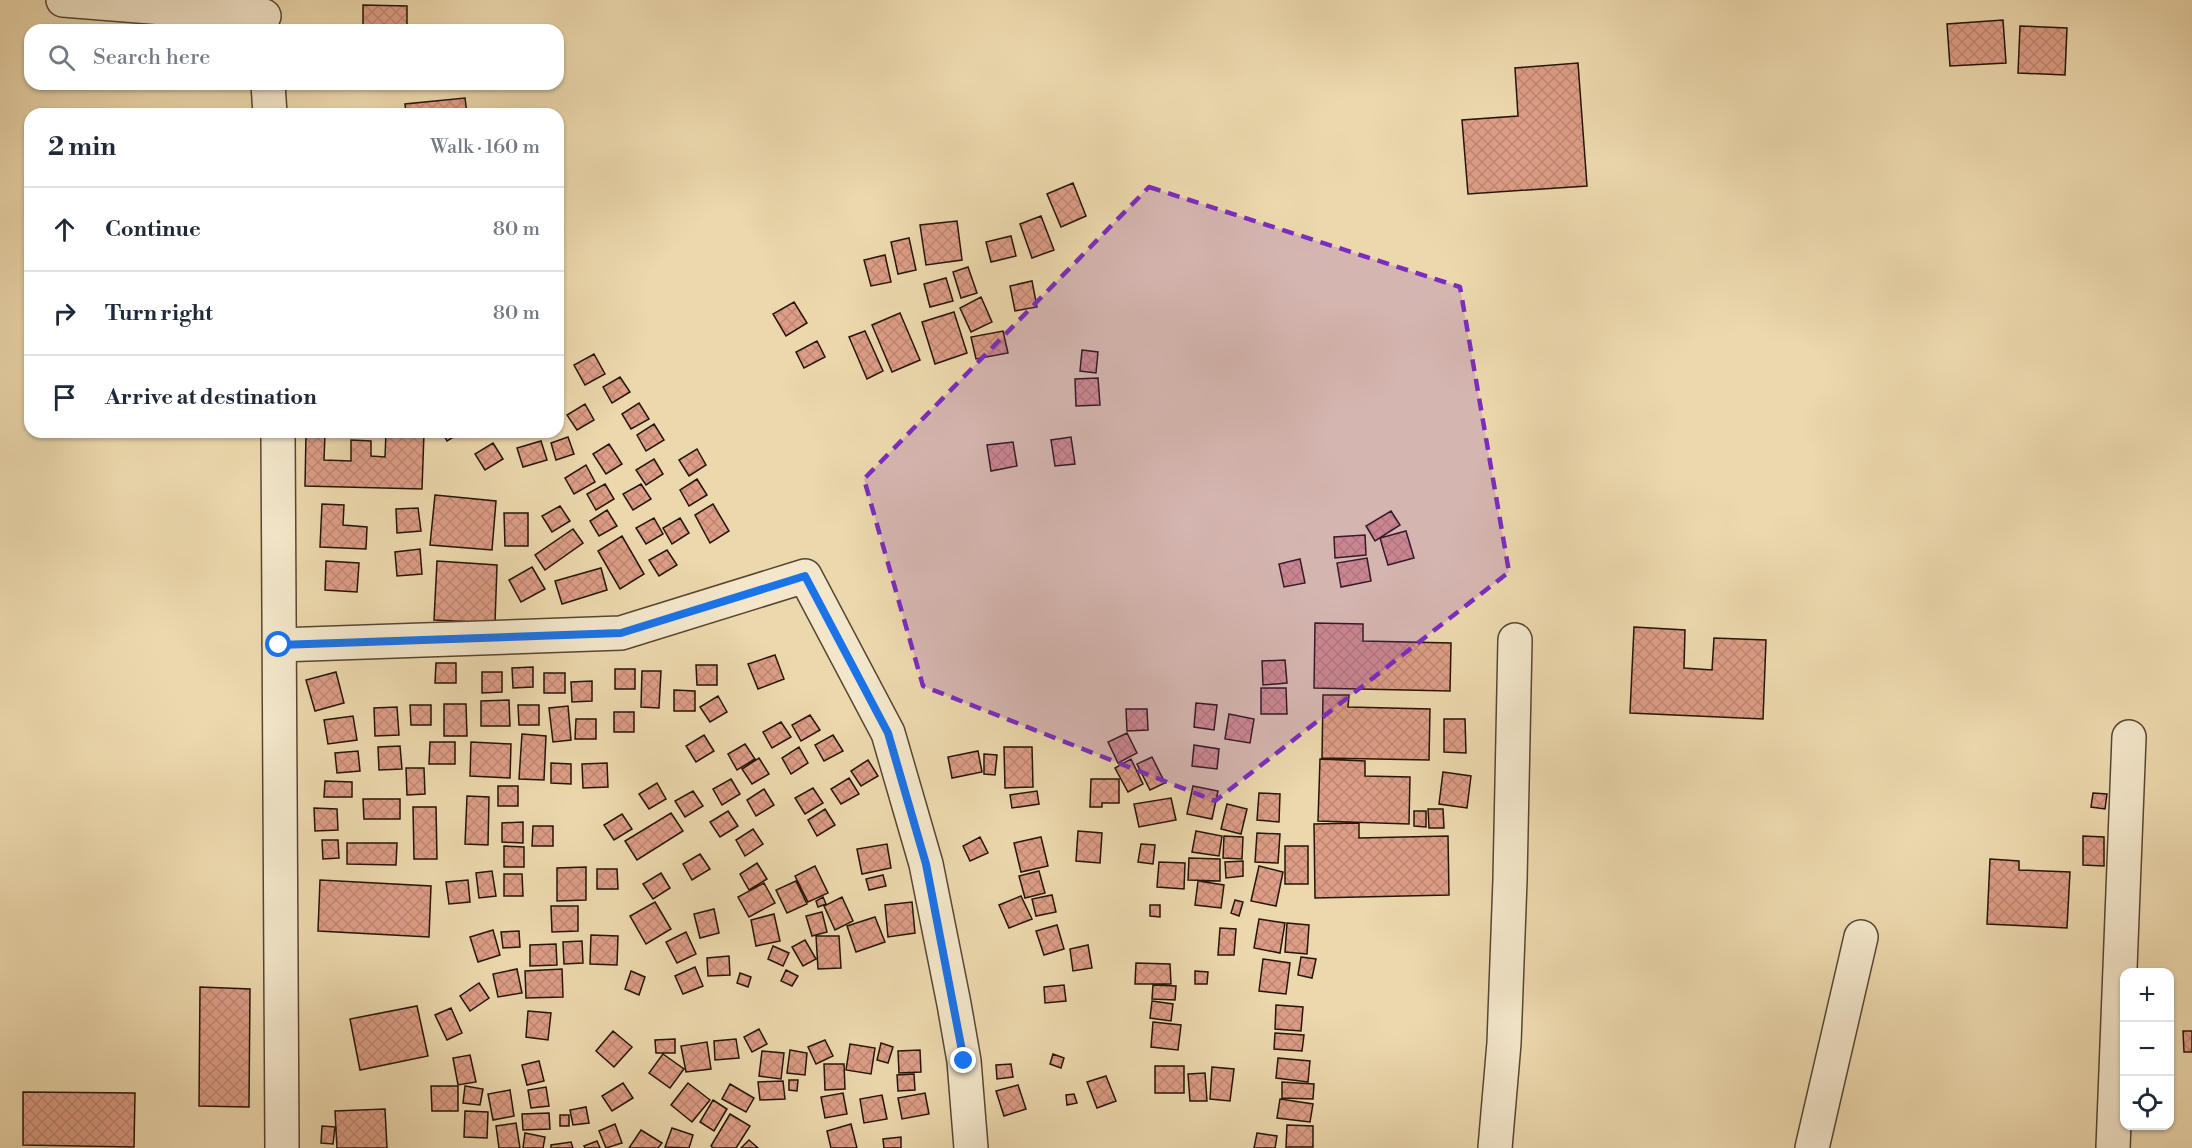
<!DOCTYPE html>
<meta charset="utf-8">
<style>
:root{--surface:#fff;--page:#f6f6f7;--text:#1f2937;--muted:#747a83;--line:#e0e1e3}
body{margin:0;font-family:"Libre Bodoni",serif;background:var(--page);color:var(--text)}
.controls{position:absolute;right:18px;bottom:18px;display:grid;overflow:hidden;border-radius:12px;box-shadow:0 2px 4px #0004}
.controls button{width:54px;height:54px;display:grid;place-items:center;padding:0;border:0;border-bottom:2px solid var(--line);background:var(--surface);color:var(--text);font:30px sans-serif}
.stop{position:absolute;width:18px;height:18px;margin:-14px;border:4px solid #1a73e8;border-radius:50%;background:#fff}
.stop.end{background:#1a73e8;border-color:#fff;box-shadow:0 2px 6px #0008}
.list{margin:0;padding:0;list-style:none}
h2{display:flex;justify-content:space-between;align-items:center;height:78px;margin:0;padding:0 24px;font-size:26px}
h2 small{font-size:20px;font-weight:400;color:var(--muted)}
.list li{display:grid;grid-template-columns:39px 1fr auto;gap:18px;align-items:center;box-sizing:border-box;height:84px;padding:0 24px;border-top:2px solid var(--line)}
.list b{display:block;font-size:22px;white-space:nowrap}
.list em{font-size:20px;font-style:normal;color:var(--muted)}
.icon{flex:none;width:33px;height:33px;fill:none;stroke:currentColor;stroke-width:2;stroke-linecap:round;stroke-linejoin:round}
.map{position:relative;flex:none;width:2192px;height:1148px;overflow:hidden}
.search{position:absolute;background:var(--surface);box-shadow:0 2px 4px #0004;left:24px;top:24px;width:540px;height:66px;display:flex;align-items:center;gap:15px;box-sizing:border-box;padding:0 21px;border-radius:18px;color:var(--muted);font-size:22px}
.panel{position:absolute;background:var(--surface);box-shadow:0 2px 4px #0004;left:24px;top:108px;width:540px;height:330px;border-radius:18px}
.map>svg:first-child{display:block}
.building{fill:url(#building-cross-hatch);stroke:#251508;stroke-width:1.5}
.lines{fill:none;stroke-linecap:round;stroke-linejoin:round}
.minor-casing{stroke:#574631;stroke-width:36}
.minor{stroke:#f3e6ca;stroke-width:33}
.route{stroke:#1a73e8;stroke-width:8}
.marked{fill:#7b2cbf;fill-opacity:0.2;stroke:#7b2cbf;stroke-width:4.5;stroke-dasharray:12 8;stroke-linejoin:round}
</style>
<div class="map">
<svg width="2192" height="1148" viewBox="0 0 2192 1148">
<defs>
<pattern id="building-cross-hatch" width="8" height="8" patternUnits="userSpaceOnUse" patternTransform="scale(1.5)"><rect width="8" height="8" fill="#dd9d86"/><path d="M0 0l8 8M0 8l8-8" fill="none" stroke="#be8672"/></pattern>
</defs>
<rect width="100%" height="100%" fill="#ecd8ad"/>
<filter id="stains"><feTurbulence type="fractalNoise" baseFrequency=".00333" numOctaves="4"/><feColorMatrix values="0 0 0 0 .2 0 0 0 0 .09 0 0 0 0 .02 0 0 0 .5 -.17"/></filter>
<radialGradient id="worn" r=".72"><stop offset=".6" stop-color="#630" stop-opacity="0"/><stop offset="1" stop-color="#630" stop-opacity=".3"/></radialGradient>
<!-- building -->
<path class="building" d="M363 5 407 6V30H363Z
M2003 20 2006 63 1950 66 1947 24Z
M2020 26 2067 28 2065 75 2018 73Z
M1578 63 1587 186 1468 194 1462 120 1518 116 1515 68Z
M465 98 467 114H406L405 104Z
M1073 183 1086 216 1061 227 1047 194Z
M1041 216 1054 250 1032 258 1020 224Z
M957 221 962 260 926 265 920 225Z
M1011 236 1016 256 991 262 986 242Z
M909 238 916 270 898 274 891 242Z
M885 255 891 282 871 286 864 260Z
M968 267 977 293 961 298 953 272Z
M946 278 953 301 930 307 924 284Z
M1032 281 1037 307 1015 311 1010 286Z
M981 297 992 322 971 332 960 308Z
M794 302 807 323 786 336 773 314Z
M954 312 967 353 935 364 922 322Z
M900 313 920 360 892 372 872 325Z
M865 331 883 371 867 379 849 337Z
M1003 331 1008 353 976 359 971 337Z
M817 341 825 357 804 368 796 352Z
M1082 350 1098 352 1096 373 1080 371Z
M594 354 605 374 585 385 574 365Z
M620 377 630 392 612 403 603 387Z
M1098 378 1100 405 1076 406 1075 379Z
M639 403 649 419 631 429 622 414Z
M585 404 594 420 577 430 567 415Z
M654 424 664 440 646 451 637 435Z
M386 432 424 433 422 489 305 486 306 433 325 434 324 460 351 461V440L371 441V456L385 457Z
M442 432H462L447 441Z
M568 437 574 454 556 460 551 443Z
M1071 437 1075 464 1055 466 1051 440Z
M541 441 547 460 523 467 517 448Z
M1013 442 1017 466 991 471 987 445Z
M493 443 503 459 485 470 475 454Z
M609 444 622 464 606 474 593 454Z
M697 449 706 465 689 476 679 460Z
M654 459 663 474 646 485 636 470Z
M586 465 595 482 574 494 565 478Z
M697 479 707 495 689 506 680 490Z
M605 484 614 499 596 510 587 494Z
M641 484 651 499 633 510 623 494Z
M435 495 496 501 492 550 430 545Z
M322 504 344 505 343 525 367 527 366 549 320 547Z
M713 504 729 531 710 543 695 515Z
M560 506 570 521 552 532 542 516Z
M418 508 421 531 397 533 396 509Z
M607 510 617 526 599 536 590 521Z
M1391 511 1400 525 1375 541 1366 526Z
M504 513H528V546H505Z
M654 518 663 534 646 544 636 528Z
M680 518 689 533 672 544 663 528Z
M573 529 583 543 545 570 535 555Z
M1406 531 1414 558 1388 565 1380 538Z
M1365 535 1366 555 1335 558 1334 537Z
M622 536 644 574 620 589 598 551Z
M420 549 422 574 397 576 395 552Z
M667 550 677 565 659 576 649 560Z
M1367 558 1371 581 1341 587 1337 563Z
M1300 559 1305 583 1284 587 1279 564Z
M326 561 359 563 357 592 325 590Z
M437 561 497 565 495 623 434 620Z
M532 567 545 589 521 602 509 580Z
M601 568 607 590 562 604 555 581Z
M1315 623 1363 624V641L1451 643 1450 691 1314 688Z
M1634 627 1685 630 1684 668 1712 670 1714 638 1766 640 1763 719 1630 713Z
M775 655 784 679 758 689 748 664Z
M1285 660 1287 683 1263 685 1262 661Z
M436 663H456V683H435Z
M696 665H717V685H697Z
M533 667V687L513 688 512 668Z
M615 669H635V689H615Z
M642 671H661L659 708 641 707Z
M336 672 344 703 315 711 306 680Z
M482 672H502V692L482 693Z
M544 673H565V693H544Z
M592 681V701L572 702 571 682Z
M1261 688H1286L1287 714H1261Z
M674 690 695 691V711H674Z
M1323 695H1349L1348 707 1430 709 1429 760 1322 758Z
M718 696 727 712 710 722 700 707Z
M509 700 510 726H481V701Z
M1196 703 1217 705 1214 730 1194 727Z
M444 704H466L467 736H444Z
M410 705H431V725H411Z
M518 705H539V725H519Z
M568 706 571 740 553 742 549 708Z
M397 707 399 735 375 736 374 708Z
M1126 709H1147L1148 730 1127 731Z
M614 712H634V732H614Z
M1229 714 1254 719 1250 743 1225 739Z
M810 715 820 730 801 741 792 725Z
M353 716 357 740 328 744 324 720Z
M576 719H596V739H575Z
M1444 719H1465L1466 753 1444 752Z
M781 722 791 737 772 748 763 732Z
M1127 733 1137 753 1118 763 1108 742Z
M522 734 546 736 544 780 519 779Z
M704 735 714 751 696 762 686 746Z
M833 735 843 751 824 761 815 745Z
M430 742H455V764H429Z
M471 742 511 744 510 778 470 776Z
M745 744 755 759 737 770 728 754Z
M1194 745 1219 749 1217 769 1192 766Z
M400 746 402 769 379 770 378 747Z
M799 747 808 763 791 774 782 758Z
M1004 747H1032L1033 787 1005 788Z
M358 751 360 771 337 773 335 753Z
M978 751 982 772 952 778 948 757Z
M984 754 997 755 995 775 984 774Z
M1152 757 1165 783 1150 790 1137 764Z
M759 758 769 774 752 784 742 769Z
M1131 759 1143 784 1128 792 1115 768Z
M1320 759 1365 761V776L1410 777 1409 824 1318 821Z
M868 760 878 776 861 786 851 771Z
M551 763 571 764V784L551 783Z
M607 763 608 787 583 788 582 764Z
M406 768H424L425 794 407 795Z
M1443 772 1471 776 1467 808 1439 804Z
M849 778 859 794 841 804 831 789Z
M731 779 740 794 722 805 713 789Z
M1091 779H1119V803H1102V807H1090Z
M325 781 352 782V797H324Z
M657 783 666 799 649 809 639 794Z
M498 786H518V806H498Z
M1193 786 1218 791 1212 819 1187 814Z
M813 788 823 803 805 814 795 798Z
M764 789 774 805 756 816 747 800Z
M693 791 703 806 685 817 675 801Z
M1037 791 1039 804 1012 808 1010 795Z
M1259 793 1280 794 1279 822 1257 820Z
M2093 793 2107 794 2105 809 2091 807Z
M467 796 489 797 488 845 465 844Z
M1171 798 1176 820 1139 827 1134 804Z
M363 799H400V819H364Z
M1227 804 1247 809 1241 834 1221 829Z
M413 807H436L437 859H414Z
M314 808 337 809 338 830 315 831Z
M825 809 835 825 817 836 808 820Z
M1428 809H1443L1444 828H1429Z
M728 811 738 826 720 837 710 822Z
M1414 811H1426V827L1414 826Z
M671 813 683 831 637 860 625 841Z
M622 814 632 829 614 840 604 825Z
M523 822V843L502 842V823Z
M1359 823V838L1448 836 1449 895 1315 898 1314 824Z
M533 826H553V846H532Z
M753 829 763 844 745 856 736 840Z
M1078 831 1102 833 1100 863 1076 861Z
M1196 831 1222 836 1219 856 1192 852Z
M1257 833 1280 834 1278 863 1255 862Z
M1224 836 1243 837 1242 859 1223 858Z
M2083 836 2104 837V866L2083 865Z
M980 837 988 853 970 861 963 846Z
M1041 837 1048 866 1021 872 1014 843Z
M322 840H338L339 858 323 859Z
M347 843H397L396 865 347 864Z
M887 844 891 868 862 874 857 849Z
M1141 844 1155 845 1153 864 1138 862Z
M504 846 524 847V867H504Z
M1285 846H1308V884H1285Z
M700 854 710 869 692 880 683 864Z
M1189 858 1220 859V881L1188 880Z
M1990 859 2019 861V870L2070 872 2067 928 1987 924Z
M1243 861V876L1226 878 1225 862Z
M1159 862 1185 863 1184 889 1157 887Z
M757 863 767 879 749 890 740 874Z
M815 866 828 893 808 902 795 876Z
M1259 866 1283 872 1276 906 1251 901Z
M586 867V900L557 901V868Z
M597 869H617L618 889H597Z
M492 871 496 896 479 898 476 873Z
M1039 871 1045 893 1025 898 1019 876Z
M661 873 670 888 653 899 643 884Z
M504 874H522L523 896H504Z
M883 875 886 886 869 890 866 879Z
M320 880 431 886 429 937 318 931Z
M468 880 470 902 449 904 446 882Z
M796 881 807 904 787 913 776 890Z
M1198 881 1224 885 1221 908 1195 905Z
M764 883 775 903 749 917 738 897Z
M1052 895 1056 912 1036 916 1032 899Z
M1021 896 1032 919 1009 928 999 905Z
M823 897 826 904 818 907 816 901Z
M842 897 853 921 835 930 824 906Z
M1235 900 1243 902 1239 916 1231 913Z
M655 902 671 929 646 944 630 916Z
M912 902 915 933 888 937 885 905Z
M1150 905H1160V917L1150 916Z
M551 906H578V931L552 932Z
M714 909 719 933 700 938 694 914Z
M822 912 827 932 812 936 806 916Z
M774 914 780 941 756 946 751 920Z
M875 917 885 942 856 952 847 926Z
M1259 919 1285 923 1280 953 1254 948Z
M1287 923 1309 925 1307 954 1285 952Z
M1057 925 1064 949 1044 955 1036 931Z
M1220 928 1236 929 1234 955H1218Z
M493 930 500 955 478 962 470 937Z
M519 931 520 947 503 948 501 932Z
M686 932 696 954 677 963 666 942Z
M591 935 618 936 617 965 590 964Z
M816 936H839L841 968 818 969Z
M805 940 816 959 803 966 792 947Z
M582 941 583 963 564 964 563 942Z
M556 944 557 965 530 966V945Z
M1088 945 1092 968 1073 971 1070 949Z
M773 946 789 953 783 966 768 959Z
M729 956 730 975 708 976 707 958Z
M1301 957 1316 959 1312 978 1298 975Z
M1263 959 1290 963 1286 994 1259 991Z
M1136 963 1170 964 1171 984H1135Z
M695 967 703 986 683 994 675 976Z
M517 969 522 993 498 997 493 974Z
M562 969 563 997 526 998 525 971Z
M786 970 798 976 792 986 781 981Z
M631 971 645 977 639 995 625 989Z
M1195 971 1208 972 1207 984H1195Z
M740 973 751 977 748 987 737 983Z
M479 983 489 998 470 1011 460 996Z
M1064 985 1066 1001 1045 1003 1044 987Z
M1153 985 1176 986 1175 1000 1152 999Z
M200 987 250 989 249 1107 199 1106Z
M1152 1001 1173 1004 1171 1021 1150 1018Z
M1276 1005 1303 1007 1301 1031 1275 1029Z
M417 1006 428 1056 360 1070 350 1019Z
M451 1008 462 1033 447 1040 435 1015Z
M528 1011 551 1013 548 1040 526 1037Z
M1153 1022 1181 1025 1178 1050 1151 1047Z
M759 1029 767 1044 752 1052 744 1037Z
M613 1031 632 1047 614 1067 596 1051Z
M2183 1031H2192V1052H2184Z
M1275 1033 1304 1035 1302 1051 1274 1049Z
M675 1039V1053H656L655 1040Z
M736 1039 739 1058 715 1060 714 1041Z
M825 1040 833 1056 816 1064 808 1047Z
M707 1042 711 1069 686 1072 681 1046Z
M881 1043 893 1047 888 1063 877 1060Z
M850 1044 875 1048 871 1074 846 1070Z
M790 1050 807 1053 805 1075 787 1073Z
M920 1050 921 1072 899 1073 898 1051Z
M762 1051 784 1053 781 1079 759 1076Z
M663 1054 684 1069 670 1088 649 1073Z
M1053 1054 1064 1058 1061 1068 1050 1064Z
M470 1055 476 1082 458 1085 453 1058Z
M1278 1058 1310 1061 1308 1082 1276 1078Z
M539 1061 544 1081 527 1085 522 1065Z
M824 1064H844L845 1089 825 1090Z
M1011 1064 1013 1077 997 1079 996 1065Z
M1155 1066H1184V1093H1155Z
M1212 1067 1234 1069 1230 1101 1210 1099Z
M1205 1073 1207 1101H1190L1188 1074Z
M914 1074 915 1090 898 1091 897 1075Z
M1106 1076 1116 1101 1097 1108 1087 1082Z
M789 1080H798L797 1091 789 1090Z
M783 1081 785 1099 760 1100 758 1082Z
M1282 1082 1314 1084 1313 1099 1282 1098Z
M623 1083 633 1098 612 1111 602 1096Z
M688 1083 710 1100 692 1122 671 1105Z
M730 1084 754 1098 746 1112 722 1099Z
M1018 1085 1026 1109 1004 1116 996 1091Z
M431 1086H458V1111H432Z
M465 1086 483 1089 480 1105 463 1103Z
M546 1087 549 1106 531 1108 528 1090Z
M510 1090 514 1116 493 1120 488 1094Z
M23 1092 135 1093 134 1147 23 1145Z
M843 1093 847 1114 825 1118 821 1097Z
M925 1093 929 1114 902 1119 898 1098Z
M1074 1094 1077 1103 1067 1105 1066 1095Z
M882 1095 887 1119 864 1123 860 1099Z
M1280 1099 1313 1104 1310 1122 1277 1118Z
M713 1100 727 1109 714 1131 700 1122Z
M586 1107 589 1123 573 1125 570 1110Z
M385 1109 387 1148H337L335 1111Z
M465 1111 488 1112 487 1138 464 1137Z
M549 1113 550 1129 523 1130 522 1114Z
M730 1114 750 1126 736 1148H713L711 1146Z
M560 1115H569V1126H560Z
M516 1123 520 1148H499L496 1126Z
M615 1124 622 1143 606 1148 599 1131Z
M851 1124 857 1148H831L827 1131Z
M1287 1125 1313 1126V1147H1286Z
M322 1126 335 1127 333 1144 321 1143Z
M672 1128 693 1135 689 1148 665 1147Z
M641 1130 662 1143 658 1148H629Z
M525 1133 545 1137 543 1148H523Z
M1257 1133 1277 1136 1275 1148H1254Z
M901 1137V1148H884L883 1139Z
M749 1140 758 1148H741Z
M597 1141 600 1148H585L584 1146Z
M571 1142 573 1148H551V1145Z"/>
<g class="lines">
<!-- minor casing -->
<g class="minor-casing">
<path id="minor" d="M63 0 264 16
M268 84 270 114
M278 432 282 1148
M279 645 621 633 805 576 888 733 926 864 954 1004 964 1061 971 1148
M1495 1148 1504 1043 1510 880 1515 640
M1812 1148 1861 937
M2113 1148 2129 737"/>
</g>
<!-- minor -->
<use href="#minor" class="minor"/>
</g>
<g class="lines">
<!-- route -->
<path class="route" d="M279 645 621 633 805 576 888 733 926 864 964 1061"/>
</g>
<!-- marked area -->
<path class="marked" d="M1149 187 1460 287 1509 572 1215 801 923 686 864 479Z"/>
<rect width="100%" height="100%" filter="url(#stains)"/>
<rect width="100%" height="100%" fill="url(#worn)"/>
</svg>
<div class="controls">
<button>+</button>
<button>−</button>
<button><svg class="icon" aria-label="locate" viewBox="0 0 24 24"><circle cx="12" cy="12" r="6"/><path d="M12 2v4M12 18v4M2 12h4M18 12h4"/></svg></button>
</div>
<div class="stop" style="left:279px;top:645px"></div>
<div class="stop end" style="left:964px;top:1061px"></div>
<div class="search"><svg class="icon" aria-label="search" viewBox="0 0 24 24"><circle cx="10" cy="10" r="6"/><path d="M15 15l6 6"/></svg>Search here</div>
<section class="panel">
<h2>2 min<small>Walk · 160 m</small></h2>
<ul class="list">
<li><svg class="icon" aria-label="ahead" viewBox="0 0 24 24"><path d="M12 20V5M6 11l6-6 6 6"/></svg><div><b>Continue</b></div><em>80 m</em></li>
<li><svg class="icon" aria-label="right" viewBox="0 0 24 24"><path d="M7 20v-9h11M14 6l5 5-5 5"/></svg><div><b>Turn right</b></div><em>80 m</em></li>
<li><svg class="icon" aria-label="arrive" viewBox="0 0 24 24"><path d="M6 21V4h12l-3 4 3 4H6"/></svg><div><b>Arrive at destination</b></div></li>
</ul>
</section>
</div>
